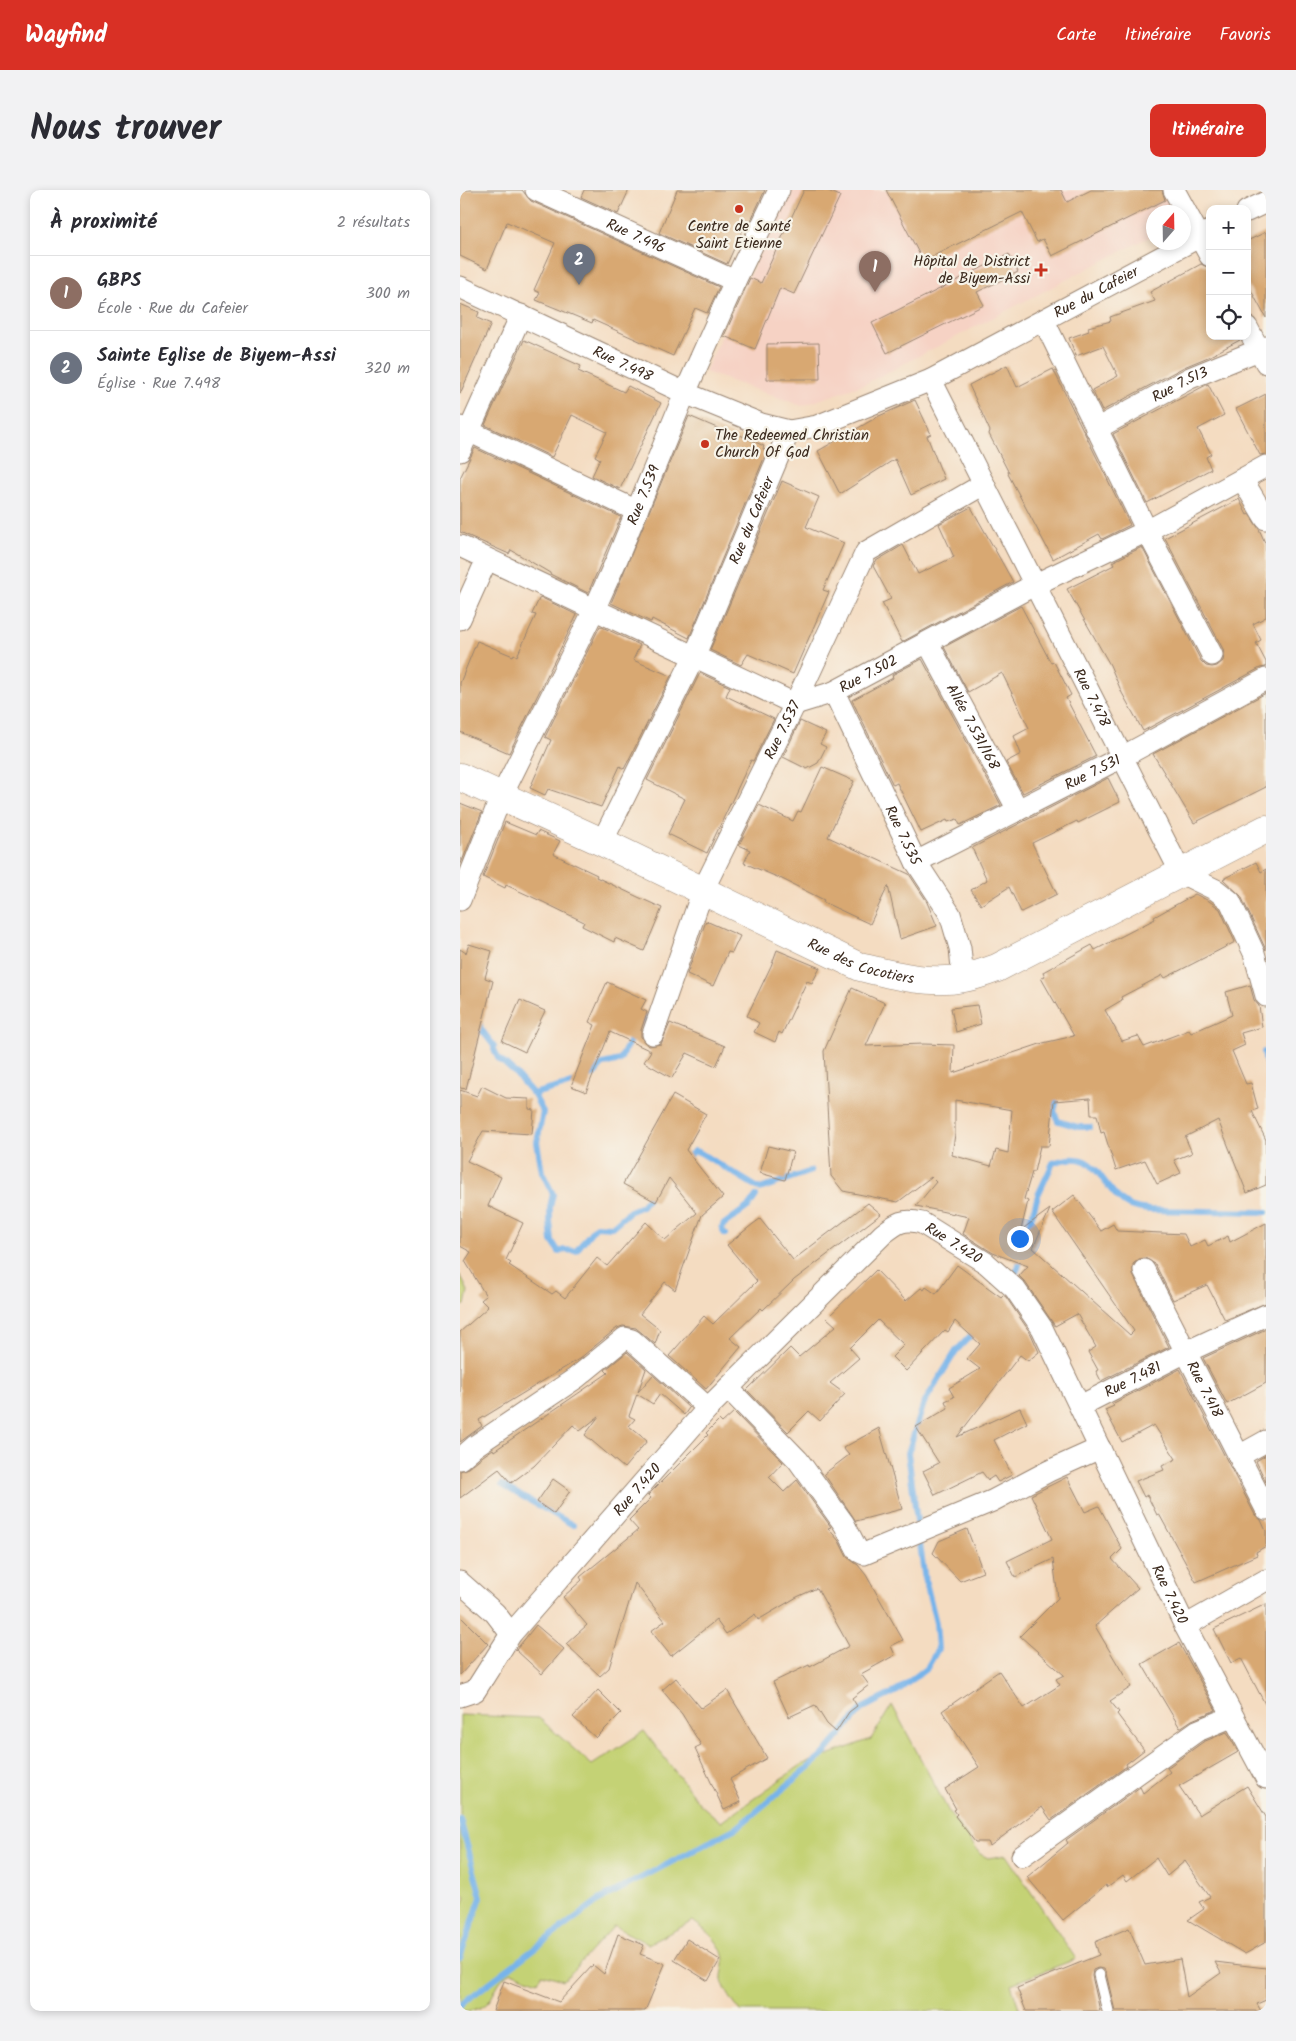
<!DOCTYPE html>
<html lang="fr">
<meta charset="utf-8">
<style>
:root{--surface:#fff;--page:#f2f2f3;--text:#2b2b33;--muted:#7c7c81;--line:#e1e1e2;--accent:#d93025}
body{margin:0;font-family:Kalam,sans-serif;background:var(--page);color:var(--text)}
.controls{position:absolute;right:15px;top:15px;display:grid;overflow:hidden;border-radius:10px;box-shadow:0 2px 8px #0003}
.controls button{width:45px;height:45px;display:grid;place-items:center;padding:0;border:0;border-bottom:1px solid var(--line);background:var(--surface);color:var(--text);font:25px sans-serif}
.compass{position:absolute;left:686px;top:15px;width:45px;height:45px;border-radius:50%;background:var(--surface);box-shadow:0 2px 8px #0003;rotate:20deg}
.you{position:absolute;left:559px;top:1048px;width:18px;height:18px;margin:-12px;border:4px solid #fff;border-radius:50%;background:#1a73e8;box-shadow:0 0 0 8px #1a73e833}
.badge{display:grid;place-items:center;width:32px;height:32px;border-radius:50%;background:var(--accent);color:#fff;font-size:16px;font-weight:700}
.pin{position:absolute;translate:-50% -41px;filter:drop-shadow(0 1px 2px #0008)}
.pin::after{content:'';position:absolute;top:26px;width:18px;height:15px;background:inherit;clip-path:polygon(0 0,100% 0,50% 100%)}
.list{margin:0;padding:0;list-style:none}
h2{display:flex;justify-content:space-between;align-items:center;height:65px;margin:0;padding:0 20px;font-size:21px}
h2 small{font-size:16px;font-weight:400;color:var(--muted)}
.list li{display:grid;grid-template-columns:32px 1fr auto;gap:15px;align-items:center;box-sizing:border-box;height:75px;padding:0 20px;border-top:1px solid var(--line)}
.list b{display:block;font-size:19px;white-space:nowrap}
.list p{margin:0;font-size:16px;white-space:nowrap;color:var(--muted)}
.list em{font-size:16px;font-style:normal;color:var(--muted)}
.icon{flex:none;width:28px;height:28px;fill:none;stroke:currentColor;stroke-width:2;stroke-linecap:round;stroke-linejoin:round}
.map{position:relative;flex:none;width:806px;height:1821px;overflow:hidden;border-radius:10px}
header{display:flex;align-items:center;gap:30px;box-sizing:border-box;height:70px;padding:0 25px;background:var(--accent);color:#fff}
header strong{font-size:24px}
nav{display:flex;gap:28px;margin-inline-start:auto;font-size:18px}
.intro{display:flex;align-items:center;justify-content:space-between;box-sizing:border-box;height:120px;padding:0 30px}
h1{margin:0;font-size:35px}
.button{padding:12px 22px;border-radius:10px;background:var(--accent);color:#fff;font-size:18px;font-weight:700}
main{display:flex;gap:30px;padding:0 30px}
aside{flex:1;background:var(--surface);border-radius:10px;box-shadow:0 2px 8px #0003}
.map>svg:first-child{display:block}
.built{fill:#f6d2c4}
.green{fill:#c4d274;stroke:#807e49}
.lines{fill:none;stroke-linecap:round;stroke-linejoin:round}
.stream{stroke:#77b4ea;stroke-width:6}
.building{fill:#d8a872;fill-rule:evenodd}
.service-casing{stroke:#988370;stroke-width:13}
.minor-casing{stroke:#988370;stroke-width:23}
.tertiary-casing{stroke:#988370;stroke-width:29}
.service{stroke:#fff;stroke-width:11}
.minor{stroke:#fff;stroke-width:21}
.tertiary{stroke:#fff;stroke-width:28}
.poi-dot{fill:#c8321e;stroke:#f7f3e8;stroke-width:2}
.labels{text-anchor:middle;stroke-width:4.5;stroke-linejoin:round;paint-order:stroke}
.poi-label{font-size:15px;fill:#3b2a1e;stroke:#f7f3e8}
.street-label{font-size:15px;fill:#3b2a1e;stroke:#f7f3e8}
</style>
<header>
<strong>Wayfind</strong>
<nav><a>Carte</a><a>Itinéraire</a><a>Favoris</a></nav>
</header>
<div class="intro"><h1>Nous trouver</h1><a class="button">Itinéraire</a></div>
<main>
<aside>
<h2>À proximité<small>2 résultats</small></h2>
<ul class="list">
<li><span class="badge" style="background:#8d6e63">1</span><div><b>GBPS</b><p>École · Rue du Cafeier</p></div><em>300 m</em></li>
<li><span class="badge" style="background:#6b7280">2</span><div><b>Sainte Eglise de Biyem-Assi</b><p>Église · Rue 7.498</p></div><em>320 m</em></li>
</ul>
</aside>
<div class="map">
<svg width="806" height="1821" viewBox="0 0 806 1821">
<rect width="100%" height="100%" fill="#f7f3e8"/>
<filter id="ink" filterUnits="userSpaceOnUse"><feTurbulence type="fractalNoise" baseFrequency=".02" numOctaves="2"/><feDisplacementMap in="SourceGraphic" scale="10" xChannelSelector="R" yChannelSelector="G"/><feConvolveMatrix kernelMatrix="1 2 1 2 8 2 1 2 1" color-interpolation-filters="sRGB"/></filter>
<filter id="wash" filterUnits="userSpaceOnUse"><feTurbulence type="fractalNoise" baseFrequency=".0096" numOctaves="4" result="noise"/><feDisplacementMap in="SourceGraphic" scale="20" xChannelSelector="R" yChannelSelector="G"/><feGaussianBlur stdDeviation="1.12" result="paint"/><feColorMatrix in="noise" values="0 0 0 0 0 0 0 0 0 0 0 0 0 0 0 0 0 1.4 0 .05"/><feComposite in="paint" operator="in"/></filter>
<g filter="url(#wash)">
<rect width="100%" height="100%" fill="#f4dcc1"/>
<!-- built -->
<path class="built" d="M329 0H712L724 22H694L693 45 405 194 342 216 245 182Z"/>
<!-- green -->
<path class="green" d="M0 1085 8 1101 5 1115 0 1116Z
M432 1515 489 1622 520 1664 528 1668 546 1665 616 1769 551 1794 560 1821H280C273 1812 265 1801 262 1790 261 1784 265 1777 264 1770 262 1752 246 1741 233 1731L188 1754 154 1736 104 1790 82 1784 78 1792 52 1782C26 1794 43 1821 0 1821V1722L6 1707 0 1702V1525L79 1528 132 1575 184 1541 240 1614 261 1632 341 1575 411 1549Z"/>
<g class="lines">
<!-- stream -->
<path class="stream" d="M19 831 21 839 34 856
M34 859 38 868 54 882 74 905 83 922 77 952 82 982 93 1004 90 1017V1031L92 1051 99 1062 104 1060 116 1061 136 1036 152 1037 170 1021 182 1016 193 1001
M804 862 806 873
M73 904 125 890 134 884 143 874 160 870 173 844 192 824
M596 913 594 921 598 931 618 937H630
M225 971 234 961 239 962 300 999 351 981
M568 1040 578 1005 593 973C637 956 637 992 663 1012 670 1018 681 1019 689 1020L806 1022
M265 1044 262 1040 263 1035 289 1016 296 1006
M551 1092 558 1078 561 1067
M42 1295 113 1335
M0 1629 21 1707 0 1768
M0 1815 139 1710 278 1637 362 1566 403 1518 437 1501 467 1478 478 1459 476 1433 464 1384 448 1263 464 1213 496 1161 516 1140"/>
</g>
<g id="blocks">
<!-- building -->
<path class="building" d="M0 0H62L71 11 259 97 247 123 235 118 213 166 133 130 132 133 76 110 80 103 74 100 95 53 47 32 27 79 0 66Z
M124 0H169L158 24 121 7Z
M217 0H305L290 32 287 30 267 74 199 43Z
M344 0H366L380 6 334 104 320 98 295 159 264 146 290 88 301 93Z
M426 0H601L607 12 631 0H702L705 10 592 66 583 49 577 52 562 22 463 71Z
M806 42V128L787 93V51Z
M549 64 558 82 517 102 524 115 427 163 412 133Z
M741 74 750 78V146H778L780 150 748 167 724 177 642 221 632 200 658 186 643 156 616 166 609 148 629 141 628 137 651 131 650 127 695 111 690 102Z
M0 114 19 122 17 128 31 134 0 204Z
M64 150 121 176 118 181 164 202 168 196 201 213 160 299 132 286 140 269 135 266 147 242 112 225 92 267 25 235Z
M359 153 360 189H307V154Z
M547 175 557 197 593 179 670 335 642 349 639 344 593 369 548 284 549 283 529 244 530 241 509 195Z
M748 194 764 225 738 239 751 264 746 267 751 279 687 313 653 244Z
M806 204V264L800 265 776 219Z
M455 210 471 244 467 246 484 289 451 305 435 269 380 304 358 261 419 226Z
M229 226 278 247 280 245 304 256 303 259 307 261 229 448 192 429 191 432 151 413Z
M15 258 161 327 128 403 90 384V383L51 360 49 364 0 342V288Z
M322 291 359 307 346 337 384 353 363 400 369 402 333 484 288 464 281 475 250 460Z
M779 309 787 325 789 324 799 339 806 355V427L793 434 801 450 796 453 806 472V477L800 478 683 541 662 503 650 475 607 399 654 375 652 372 682 357 741 471 746 476 752 477 757 476 763 471 764 465 763 459 705 348Z
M511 317 553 392 442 452 422 413 431 409 413 376 416 371 443 355 458 384 494 367 479 334Z
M80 407 117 425 49 563 0 542V493L17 451 53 466 54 464 57 466 76 425 72 424Z
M561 416 591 473 594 472 611 505 606 508 636 566 563 603 546 572 561 564 554 546 569 538 542 483 508 502 484 457Z
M140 436 180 455 173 470 211 486 164 579 160 576 141 617 88 599 85 605 70 598 91 550 85 547Z
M462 469 541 615 500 635 497 629 488 632 487 630 461 642 437 593 433 595 392 510 433 488 432 485Z
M240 483 270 497 266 506 314 529 293 571 291 570 247 663 208 644 225 609 187 590Z
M806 503V597L734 633 693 564Z
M340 531 366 543 360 554 366 557 358 573 347 579 323 567Z
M362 577 394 591 368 647 449 684 466 710 477 736 440 749 428 696 410 734 363 712 364 710 322 689 284 673 290 660 279 655 299 615 333 631 338 621 341 622Z
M648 588 660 612 618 633 617 631 572 653 597 704 561 722 549 697 521 715 511 700 527 690 512 658Z
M0 613 22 622 0 676Z
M45 632 76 645 78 641 100 651 93 664 137 685 136 687 178 707 202 718 184 761 155 748 154 752 122 736 124 732 83 712 46 695 45 698 23 687Z
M796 672 801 682 806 679V760L781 706 763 689Z
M735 704 749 711 760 719 775 752 705 788 703 785 661 807 662 810 645 820 662 851 678 846 684 857 729 840 731 843 772 825 766 802 790 795 794 810 799 816 802 837 781 843 785 855 772 861 786 894 791 893 798 919 792 921 806 950V995L787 1003 758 930 725 947 732 963 714 970 721 983 697 994 685 970 656 980 644 942 641 943 637 925H631L630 908 594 911 589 956H580L574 982H572L564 1009 568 1011 561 1040 590 1019 573 1058 670 1145 674 1141 592 1022 614 1005 641 1041 653 1034 657 1041 724 1044 730 1057 745 1050 748 1056 768 1046 770 1052 806 1033V1113L765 1130 747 1095 713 1110 695 1074 685 1068 679 1069 673 1074V1085L709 1157 641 1191 636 1181 638 1180 628 1162 636 1157 617 1124 595 1136 565 1092 559 1086 568 1076 533 1063 503 1044 509 1027 456 1016 476 992 471 987 438 1012 383 1001 371 986 364 861 392 798 425 813 406 856 463 854 494 855 493 883 583 853 614 846 581 788 585 786 583 782 632 755 635 760 695 729 694 727ZM495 910 552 920 548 963 536 960 531 976 492 965 495 944Z
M246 731 280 746 272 763 268 762 253 796 227 784Z
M9 754 32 761 25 788 33 791 6 899 0 898V759L6 763Z
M317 760 360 778 352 793 347 791 322 844 319 842 315 852 294 842 299 833 287 826 311 776Z
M147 792 186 810 181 819 187 822 181 840V847L184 852 189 856 201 854 210 833 265 856 256 876 227 863 212 888 184 872 191 861 150 842 126 902 111 896 135 835 129 832Z
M60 810 85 821 65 862 42 851Z
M517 815 521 834 496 842 491 818Z
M22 896 46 908 69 909V919L74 920 72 944 23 941 7 971 41 987 28 1016 63 1033 46 1070 51 1073 49 1075 92 1104 96 1101 105 1108 137 1068 147 1076 186 1032 205 1050 237 1023 209 988 196 1012 163 994 213 905 246 924 226 960 263 1007 242 1025 215 1100 205 1092 180 1124 200 1140 195 1154 176 1138 163 1136 157 1138 119 1169 19 1230 22 1236 0 1252V1142L28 1117 21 1110 26 1106 5 1071 11 1062 0 1056V900L17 906Z
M308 956 333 962 325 990 300 983Z
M408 1013 421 1024 334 1090 303 1120 301 1118 270 1148 281 1157 246 1199 209 1166 244 1126 253 1134 297 1091 267 1055 293 1034 300 1029 333 1070Z
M497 1075 541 1107 543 1105 546 1107 571 1144 579 1162 568 1171 560 1165 497 1247 560 1218 567 1233 534 1250 552 1285 538 1292 534 1286 528 1290 522 1282 475 1305 463 1281 479 1273 456 1237 488 1218 485 1211 494 1207 489 1198 520 1179 507 1169 520 1154 495 1131 488 1142 485 1140 446 1181 432 1167 444 1155 418 1130 390 1158 399 1168 370 1193 385 1204 360 1231 349 1221 328 1242 287 1200 330 1158 339 1167 376 1136 367 1128 416 1080 446 1111 461 1098 464 1100 466 1097 476 1104Z
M806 1139V1193L767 1214 743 1168Z
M167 1162 186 1179 178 1202 193 1185 229 1218 224 1225 200 1204 193 1214 177 1204 169 1226 175 1229 169 1236 187 1251 164 1278 125 1245 139 1226 120 1241 113 1235 74 1276 51 1293 39 1279 0 1308V1281L8 1278 23 1266 33 1259 34 1261 148 1183 145 1180Z
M720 1179 795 1325 801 1330 806 1341V1356L796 1362 797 1365 736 1392 699 1324 697 1325 687 1305 684 1307 676 1291 704 1280 702 1276 716 1269 694 1235 662 1252 645 1220 654 1216 652 1214Z
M274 1222 323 1272 309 1287 324 1302 337 1290 371 1337 368 1338 379 1351 387 1367 398 1375 406 1385 443 1450 431 1456 435 1465 401 1484 409 1495 392 1508 397 1516 389 1522 376 1542 367 1534 355 1515 329 1527 313 1492 349 1475 350 1477 389 1456 357 1398 337 1407 298 1430 295 1424 266 1444 256 1430 211 1466 191 1441 205 1431 175 1393 149 1478 140 1486 106 1454 127 1435 103 1407 122 1390 120 1387 178 1340 169 1330 191 1308 188 1305 248 1245 246 1243 259 1230 262 1233Z
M419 1238 442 1319 396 1331 364 1284 389 1265 383 1258Z
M806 1265V1292L796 1271Z
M607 1287 625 1322 639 1316 662 1359 652 1369 678 1398 635 1436 671 1497 650 1511 659 1522 657 1524 684 1560 666 1574 667 1576 591 1630 582 1617 530 1656 528 1652H515L495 1626 497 1624 494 1620 496 1619 485 1599 519 1577 482 1521 539 1481 564 1518 600 1495 596 1489 604 1485 560 1446 598 1408 593 1369 555 1387 547 1371 592 1349 571 1305Z
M93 1289 110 1301 94 1324 77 1312Z
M507 1339 523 1382 500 1391 473 1363 479 1351Z
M806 1414V1516L781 1468 771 1473 754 1439Z
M0 1426 28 1454 0 1485Z
M76 1435 104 1459 82 1484 56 1460Z
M719 1453 756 1520 732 1530 720 1538 682 1474Z
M216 1488 241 1518 267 1500 307 1568 270 1589 281 1612 264 1620 235 1558 241 1555 222 1524 202 1500Z
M138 1500 161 1523 136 1548 113 1527Z
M767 1542 778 1562 719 1596 739 1625 787 1596 806 1627V1752L785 1764 728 1730 744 1719 739 1712 750 1707 725 1671 707 1686 696 1668 667 1691 663 1685 647 1697 646 1695 603 1730 567 1687 608 1653 606 1650 680 1597 683 1603 710 1582 707 1578 743 1552Z
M669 1738 685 1775 720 1769 727 1807 761 1783 755 1772 806 1778V1810L797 1814 801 1821H655L646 1783 644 1779 638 1778 633 1780 632 1786 640 1821H566L557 1798 639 1765 635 1752Z
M158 1744 184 1755 180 1764 205 1774 185 1821H33L44 1791 99 1812 133 1775 144 1784Z
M227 1749 260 1770 248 1791 214 1770Z"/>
</g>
</g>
<g filter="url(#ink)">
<use href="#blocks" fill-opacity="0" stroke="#988370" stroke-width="1"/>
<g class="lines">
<!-- service casing -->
<g class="service-casing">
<path id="service" d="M639 1785 648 1821"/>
</g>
<!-- minor casing -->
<g class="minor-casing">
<g id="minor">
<path id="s1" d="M76 0 275 91"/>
<path d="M714 0 750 66"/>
<path d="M787 21 806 12"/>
<path id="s2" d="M0 97 225 203 301 234 329 241"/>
<path d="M584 131 687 341 752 465"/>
<path d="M787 137 806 173"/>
<path id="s3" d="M471 190 721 683 756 700 770 711 794 763 806 806"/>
<path d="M0 237 177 321"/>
<path id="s4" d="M636 239 730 188 806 157"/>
<path d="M0 261 61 125"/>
<path d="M780 291 785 294 806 329"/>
<path id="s5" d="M0 356 335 514 374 502 574 395 687 341 806 276"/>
<path d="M0 429 27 369"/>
<path id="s6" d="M468 453 558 620"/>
<path id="s7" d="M374 502 456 672 490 724 500 758 503 788"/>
<path id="s8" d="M142 652 234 467 329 241 357 236 471 190 750 41"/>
<path id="s9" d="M456 672 662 567 806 489"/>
<path id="s10" d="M0 710 41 607 134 420 157 369 225 203 275 91 319 0"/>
<path id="s11" d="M193 844 243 700 335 514 406 362 524 294"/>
<path id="s12" d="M684 1080 806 1319"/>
<path d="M268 1198 338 1270 384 1334 398 1361 404 1364 532 1311 589 1281 640 1258"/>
<path id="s13" d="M620 1216 726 1162 806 1125"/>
<path d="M779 1266 806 1251"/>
<path d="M0 1269 15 1256 116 1188 165 1148 172 1150 248 1218"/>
<path d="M0 1392 35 1423 51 1444"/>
<path d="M725 1436 806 1390"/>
<path id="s14" d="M0 1506 15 1501 51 1444 248 1218 423 1044C437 1033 443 1028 462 1033L526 1073 555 1099 582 1138 725 1436 806 1588"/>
<path d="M562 1666 737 1541 766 1529 770 1521"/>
</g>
</g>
<!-- tertiary casing -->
<g class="tertiary-casing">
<g id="tertiary">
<path id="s15" d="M0 587 142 652 400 777C433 785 469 795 504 788 515 786 526 782 537 778L806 639"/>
</g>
</g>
<!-- service -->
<use href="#service" class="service"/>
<!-- minor -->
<use href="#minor" class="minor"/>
<!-- tertiary -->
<use href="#tertiary" class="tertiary"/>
</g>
</g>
<!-- markers -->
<g class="poi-dot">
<circle cx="279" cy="19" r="5"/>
<path d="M578.5 72.5h5v5h5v5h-5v5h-5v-5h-5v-5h5z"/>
<circle cx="245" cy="254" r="5"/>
</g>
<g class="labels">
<!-- poi labels -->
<g class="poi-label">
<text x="279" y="41">Centre de Santé<tspan x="279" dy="17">Saint Etienne</tspan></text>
<text x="570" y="76" text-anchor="end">Hôpital de District<tspan x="570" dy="17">de Biyem-Assi</tspan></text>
<text x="255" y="250" text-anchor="start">The Redeemed Christian<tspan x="255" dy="17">Church Of God</tspan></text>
</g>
<!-- street labels -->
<g class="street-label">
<text dy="5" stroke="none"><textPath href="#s1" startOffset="110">Rue 7.496</textPath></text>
<text dy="5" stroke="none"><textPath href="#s8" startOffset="790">Rue du Cafeier</textPath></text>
<text dy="5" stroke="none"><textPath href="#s2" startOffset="180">Rue 7.498</textPath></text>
<text dy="5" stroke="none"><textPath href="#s4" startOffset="95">Rue 7.513</textPath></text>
<text dy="5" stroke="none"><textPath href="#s10" startOffset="445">Rue 7.539</textPath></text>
<text dy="5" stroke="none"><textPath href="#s8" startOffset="355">Rue du Cafeier</textPath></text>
<text dy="5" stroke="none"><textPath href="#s5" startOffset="450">Rue 7.502</textPath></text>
<text dy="5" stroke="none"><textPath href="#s3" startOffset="356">Rue 7.478</textPath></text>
<text dy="5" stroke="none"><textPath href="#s6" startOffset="95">Allée 7.531/168</textPath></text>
<text dy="5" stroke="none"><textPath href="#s11" startOffset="331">Rue 7.537</textPath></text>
<text dy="5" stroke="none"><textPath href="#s9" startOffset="198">Rue 7.531</textPath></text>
<text dy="5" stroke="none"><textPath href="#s7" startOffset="159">Rue 7.535</textPath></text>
<text dy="5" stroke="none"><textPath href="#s15" startOffset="442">Rue des Cocotiers</textPath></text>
<text dy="5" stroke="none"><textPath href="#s14" startOffset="710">Rue 7.420</textPath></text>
<text dy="5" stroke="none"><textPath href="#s13" startOffset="59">Rue 7.481</textPath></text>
<text dy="5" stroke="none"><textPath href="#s12" startOffset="134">Rue 7.418</textPath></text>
<text dy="5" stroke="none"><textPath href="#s14" startOffset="275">Rue 7.420</textPath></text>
<text dy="5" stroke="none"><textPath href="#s14" startOffset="1130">Rue 7.420</textPath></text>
</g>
</g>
</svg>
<div class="controls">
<button>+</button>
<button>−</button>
<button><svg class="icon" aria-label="locate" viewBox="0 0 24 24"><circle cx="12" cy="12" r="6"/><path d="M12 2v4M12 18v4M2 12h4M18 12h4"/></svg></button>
</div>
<svg class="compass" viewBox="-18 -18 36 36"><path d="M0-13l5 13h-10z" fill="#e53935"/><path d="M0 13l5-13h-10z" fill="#7c7c81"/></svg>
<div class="you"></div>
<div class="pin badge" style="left:415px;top:102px;background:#8d6e63">1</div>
<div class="pin badge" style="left:119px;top:95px;background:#6b7280">2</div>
</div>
</main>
